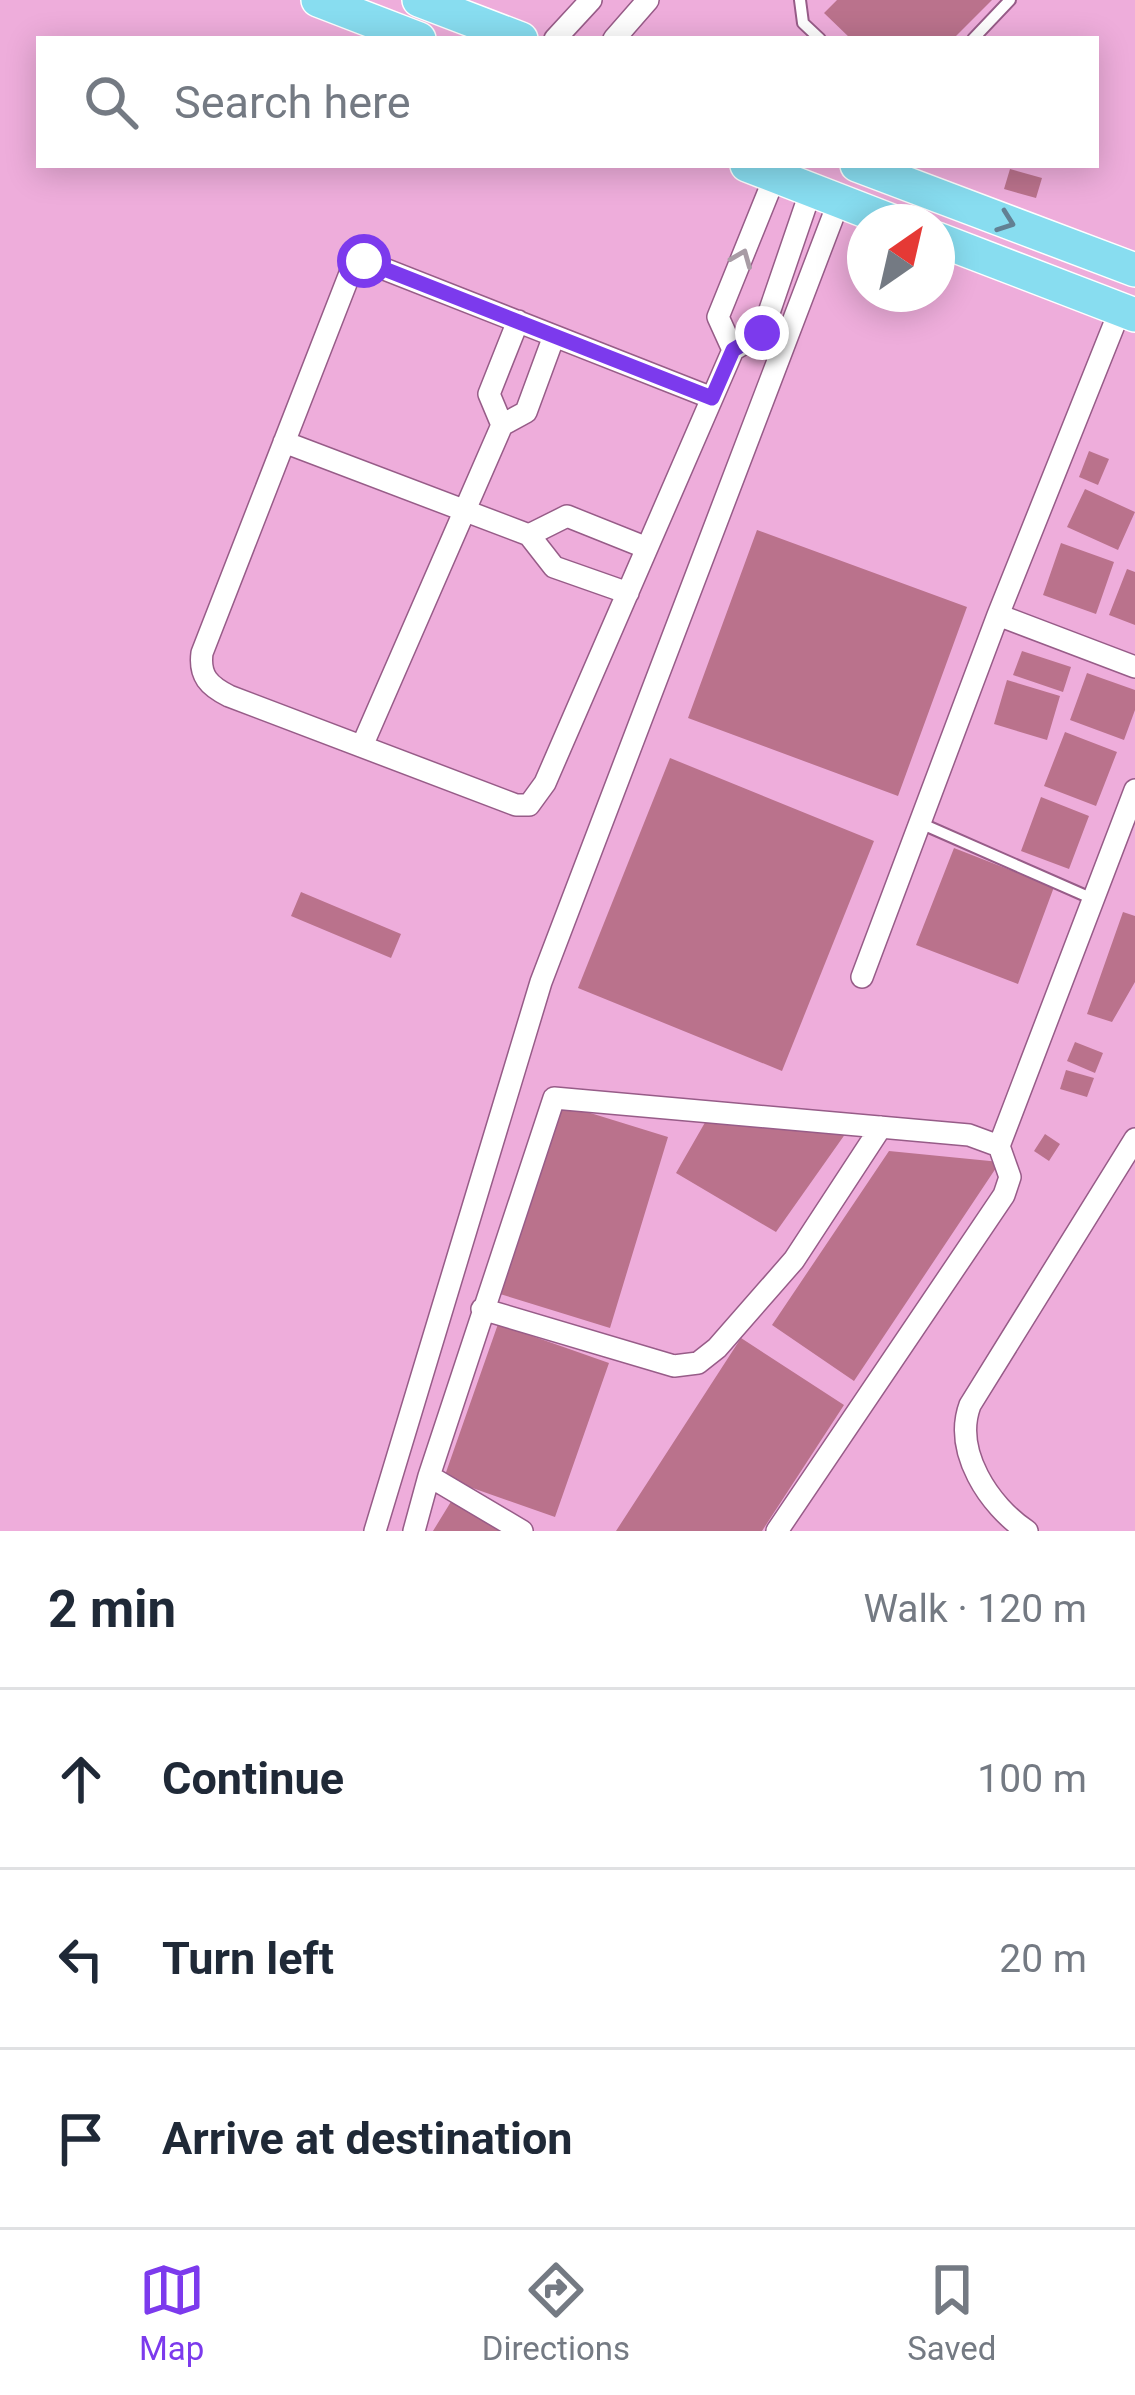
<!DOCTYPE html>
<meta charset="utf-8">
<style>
:root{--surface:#fff;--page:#f2f2f3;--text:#1f2937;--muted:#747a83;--line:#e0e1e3;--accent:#7c3aed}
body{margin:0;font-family:Roboto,sans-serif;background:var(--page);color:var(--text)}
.compass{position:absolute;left:847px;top:204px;width:108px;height:108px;border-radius:50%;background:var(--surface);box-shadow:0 6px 30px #0003;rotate:34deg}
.stop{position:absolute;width:36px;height:36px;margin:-27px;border:9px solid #7c3aed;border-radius:50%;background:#fff}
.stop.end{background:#7c3aed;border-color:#fff;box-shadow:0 3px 12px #0008}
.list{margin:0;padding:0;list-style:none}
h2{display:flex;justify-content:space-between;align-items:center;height:156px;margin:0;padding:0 48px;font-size:51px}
h2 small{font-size:39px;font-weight:400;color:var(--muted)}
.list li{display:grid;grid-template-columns:78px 1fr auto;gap:36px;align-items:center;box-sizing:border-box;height:180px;padding:0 48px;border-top:3px solid var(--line)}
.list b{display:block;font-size:45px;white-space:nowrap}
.list em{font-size:39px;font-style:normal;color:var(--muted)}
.icon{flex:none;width:66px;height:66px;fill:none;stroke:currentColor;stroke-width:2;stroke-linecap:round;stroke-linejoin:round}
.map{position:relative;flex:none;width:1135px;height:1531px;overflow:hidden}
.search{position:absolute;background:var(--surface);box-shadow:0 6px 30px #0003;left:36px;right:36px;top:36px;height:132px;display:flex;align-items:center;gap:30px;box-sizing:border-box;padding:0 42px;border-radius:0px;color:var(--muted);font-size:45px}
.sheet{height:696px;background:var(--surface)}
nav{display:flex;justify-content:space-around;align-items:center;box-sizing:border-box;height:168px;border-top:3px solid var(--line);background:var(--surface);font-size:33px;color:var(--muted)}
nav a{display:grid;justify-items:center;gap:6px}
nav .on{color:var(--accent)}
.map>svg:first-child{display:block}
.building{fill:#ba728c}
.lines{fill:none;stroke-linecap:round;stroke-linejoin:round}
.service-casing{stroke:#975c88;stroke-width:14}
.minor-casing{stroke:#975c88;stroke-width:24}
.primary-casing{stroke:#fff;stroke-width:36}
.service{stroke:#fff;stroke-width:10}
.minor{stroke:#fff;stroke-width:21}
.primary{stroke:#88ddf0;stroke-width:33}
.oneway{stroke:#628093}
.oneway2{stroke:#a89ca5}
.route{stroke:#7c3aed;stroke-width:15}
</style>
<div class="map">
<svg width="1135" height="1531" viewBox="0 0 1135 1531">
<rect width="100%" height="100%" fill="#eeaddb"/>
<!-- building -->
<path class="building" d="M837 0H992L953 39H851L824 13Z
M1010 169 1042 178 1036 198 1004 189Z
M1089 451 1109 459 1098 485 1079 477Z
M1085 489 1135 512 1118 550 1067 527Z
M757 530 967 607 898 796 688 718Z
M1061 543 1114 562 1096 614 1043 595Z
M1127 569 1135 572V625L1109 615Z
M1022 651 1071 667 1063 692 1013 675Z
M1087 673 1135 690V710L1124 740 1070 720Z
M1007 680 1060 696 1047 740 994 724Z
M1065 732 1117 752 1096 806 1044 786Z
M670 758 874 841 782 1071 578 988Z
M1041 797 1089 816 1069 869 1021 851Z
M954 848 1054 887 1018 984 916 945Z
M301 892 401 934 391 958 291 916Z
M1123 912 1135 916V982L1112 1022 1087 1014Z
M1075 1042 1103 1053 1095 1073 1067 1061Z
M1066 1070 1094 1078 1087 1097 1060 1089Z
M558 1103 668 1137 610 1328 500 1294Z
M707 1119 848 1130 776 1232 676 1173Z
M1045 1134 1060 1144 1049 1161 1034 1151Z
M889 1151 1000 1162 854 1381 772 1325Z
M498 1324 609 1363 555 1517 444 1478Z
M741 1338 844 1405 762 1531H616Z
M452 1500 504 1531H433Z"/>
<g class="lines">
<!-- service casing -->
<g class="service-casing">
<path id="service" d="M800 0 803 23 820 39
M973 39 1010 0
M920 823 1093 899"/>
</g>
<!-- minor casing -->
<g class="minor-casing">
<path id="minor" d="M555 39 591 0
M614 39 648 0
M775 176 718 317 733 350 762 333 811 190
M712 398 364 261 354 263 202 653C199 676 209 686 229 696L516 805H529L545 783 733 350
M502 425 489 394 518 321
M284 442 529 535 554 567 628 593
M529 535 567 516 647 548
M998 615 1135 667
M362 746 502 425 526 412 554 336
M862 977 998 615 1120 310
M999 1146 1135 790
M482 1309 674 1366 698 1363 717 1348 794 1260 881 1127
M375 1531 541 982 839 201
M414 1531 429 1476
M522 1531 429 1476 554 1098 969 1135 999 1146 1010 1177 1004 1195 777 1531
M1027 1531C989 1506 953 1451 970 1405L1135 1139"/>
</g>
<!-- primary casing -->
<g class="primary-casing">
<path id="primary" d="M318 0 419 39
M419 0 521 39
M747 165 894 222
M857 165 1135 270
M937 239 1135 315"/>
</g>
<!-- service -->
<use href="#service" class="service"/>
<!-- minor -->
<use href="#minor" class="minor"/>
<!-- primary -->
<use href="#primary" class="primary"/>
</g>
<!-- one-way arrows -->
<defs><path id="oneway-chevron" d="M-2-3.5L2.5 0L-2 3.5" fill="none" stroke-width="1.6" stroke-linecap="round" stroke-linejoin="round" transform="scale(3)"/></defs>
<use class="oneway" href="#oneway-chevron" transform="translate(1006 222) rotate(20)"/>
<use class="oneway2" href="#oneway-chevron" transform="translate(742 258) rotate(-68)"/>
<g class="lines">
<!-- route -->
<path class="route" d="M364 261 712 398 733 350 762 333"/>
</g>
</svg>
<svg class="compass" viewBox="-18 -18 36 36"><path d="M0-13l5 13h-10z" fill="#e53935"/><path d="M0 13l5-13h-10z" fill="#747a83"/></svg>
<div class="stop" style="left:364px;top:261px"></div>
<div class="stop end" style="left:762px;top:333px"></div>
<div class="search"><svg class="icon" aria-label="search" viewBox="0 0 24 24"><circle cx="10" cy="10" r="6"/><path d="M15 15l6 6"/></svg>Search here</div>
</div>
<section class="sheet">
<h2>2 min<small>Walk · 120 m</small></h2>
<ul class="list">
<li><svg class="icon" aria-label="ahead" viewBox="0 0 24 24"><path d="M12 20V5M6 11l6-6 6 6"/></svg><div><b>Continue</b></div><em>100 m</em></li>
<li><svg class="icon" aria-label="left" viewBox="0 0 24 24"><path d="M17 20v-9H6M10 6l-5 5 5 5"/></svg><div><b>Turn left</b></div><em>20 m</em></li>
<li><svg class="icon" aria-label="arrive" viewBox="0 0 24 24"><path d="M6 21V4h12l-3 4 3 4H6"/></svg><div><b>Arrive at destination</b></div></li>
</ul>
</section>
<nav>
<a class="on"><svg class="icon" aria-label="map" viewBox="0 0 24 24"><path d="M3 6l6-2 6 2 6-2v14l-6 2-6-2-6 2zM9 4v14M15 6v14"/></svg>Map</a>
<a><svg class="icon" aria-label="directions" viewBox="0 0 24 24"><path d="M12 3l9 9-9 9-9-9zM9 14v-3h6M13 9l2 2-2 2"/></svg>Directions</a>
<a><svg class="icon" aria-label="saved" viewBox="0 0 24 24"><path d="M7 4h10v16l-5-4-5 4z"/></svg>Saved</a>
</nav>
